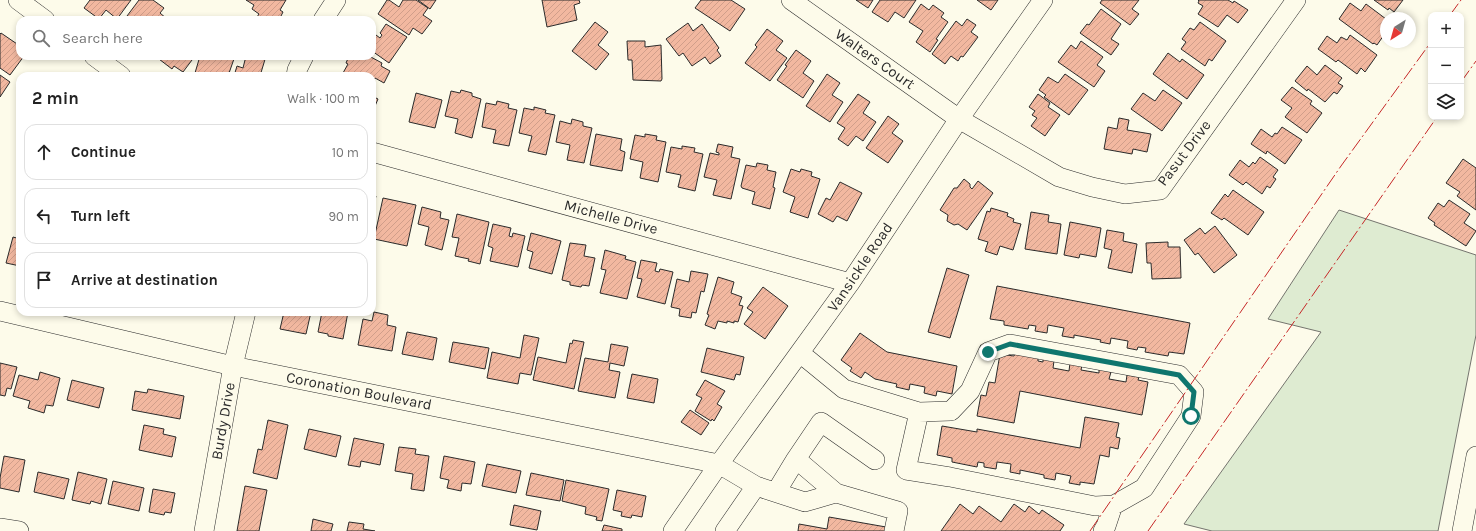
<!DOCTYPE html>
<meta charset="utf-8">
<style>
:root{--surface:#fff;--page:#f6f6f6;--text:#222;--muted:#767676;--line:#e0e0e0}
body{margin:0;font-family:Karla,sans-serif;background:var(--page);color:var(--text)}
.controls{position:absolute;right:12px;top:12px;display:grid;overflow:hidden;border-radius:8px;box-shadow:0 2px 6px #0003}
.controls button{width:36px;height:36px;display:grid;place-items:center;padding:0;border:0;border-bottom:1px solid var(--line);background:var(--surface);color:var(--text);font:20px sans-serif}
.compass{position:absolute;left:1380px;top:12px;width:36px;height:36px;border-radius:50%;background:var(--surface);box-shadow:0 2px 6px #0003;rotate:217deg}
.stop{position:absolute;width:12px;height:12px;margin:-9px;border:3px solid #0f766e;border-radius:50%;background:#fff}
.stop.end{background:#0f766e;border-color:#fff;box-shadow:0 1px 4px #0008}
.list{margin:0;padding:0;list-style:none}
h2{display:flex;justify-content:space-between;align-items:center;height:52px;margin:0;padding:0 16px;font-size:17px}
h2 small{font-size:13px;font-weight:400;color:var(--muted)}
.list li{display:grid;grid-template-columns:26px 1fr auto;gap:12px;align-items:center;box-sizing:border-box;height:56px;margin:0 8px 8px;padding:0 8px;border:1px solid var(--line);border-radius:12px}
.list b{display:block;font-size:15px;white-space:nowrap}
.list em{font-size:13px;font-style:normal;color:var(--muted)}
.icon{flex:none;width:22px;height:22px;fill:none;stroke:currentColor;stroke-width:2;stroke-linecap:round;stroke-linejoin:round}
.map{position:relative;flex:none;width:1476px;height:531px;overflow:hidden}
.search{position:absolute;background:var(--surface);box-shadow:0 2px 6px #0003;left:16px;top:16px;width:360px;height:44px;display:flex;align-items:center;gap:10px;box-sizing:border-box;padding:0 14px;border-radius:12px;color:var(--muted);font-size:15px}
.panel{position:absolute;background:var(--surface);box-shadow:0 2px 6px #0003;left:16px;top:72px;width:360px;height:244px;border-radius:12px}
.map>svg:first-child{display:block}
.green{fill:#deebd1;stroke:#74746e}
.building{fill:url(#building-hatch);stroke:#2b2b2b}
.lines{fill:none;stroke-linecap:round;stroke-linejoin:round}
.minor-casing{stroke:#2b2b2b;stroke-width:20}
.minor{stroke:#fdfbea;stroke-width:19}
.power{stroke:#c62828;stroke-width:1;stroke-dasharray:14 3 2 3;stroke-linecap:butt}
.route{stroke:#0f766e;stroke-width:5}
.labels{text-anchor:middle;stroke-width:3;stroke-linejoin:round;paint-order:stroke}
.street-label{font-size:15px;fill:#2b2b2b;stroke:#fdfbea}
</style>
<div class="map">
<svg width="1476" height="531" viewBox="0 0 1476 531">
<defs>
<pattern id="building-hatch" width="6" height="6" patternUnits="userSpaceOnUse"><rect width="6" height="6" fill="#f2b8a0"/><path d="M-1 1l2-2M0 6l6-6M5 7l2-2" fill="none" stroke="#d09e8a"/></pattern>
</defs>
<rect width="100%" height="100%" fill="#fdfbea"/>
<!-- green -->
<path class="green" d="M1339 210 1476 255V335L1438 531H1212L1184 524 1321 332 1268 319Z"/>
<!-- building -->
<path class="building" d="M90 0H131L117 19 106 10 99 19 84 8Z
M139 0H153L164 8 160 13 167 19 166 20H124Z
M246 0H286L280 10 283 12 279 20H263L257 17 259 14 252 9 254 5Z
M387 0H389L399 7 403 0H416L428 8 423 15 432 21 422 34 413 28 409 35 378 14Z
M418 0H436L430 9Z
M542 0H579L580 3 574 5 577 20 547 27Z
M701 0H731L745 9 730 31 695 8Z
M856 0H873L868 8Z
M880 0H916L904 18 895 12 888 22 872 12Z
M977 0H998L991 10Z
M1102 0H1139L1132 9 1139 14 1130 25 1100 3Z
M1198 0H1228L1233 3 1234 1 1248 10 1238 23 1227 15 1218 27 1198 14 1203 6 1198 3 1199 1Z
M1374 0H1403L1394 12 1389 8 1388 10Z
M1350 3 1361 11 1366 4 1386 19V32L1377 45 1374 43 1373 44 1339 19Z
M921 4 929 10 933 5 944 13 941 17 948 22 936 39 938 40 930 52 916 42 923 31 909 22Z
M1101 9 1121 24 1111 39 1119 44 1111 55 1080 33 1087 24 1089 25Z
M967 19 976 25 971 32 978 37 963 57 961 56 958 61 951 56 945 64 932 54 956 21 962 26Z
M595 22 608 32 598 45 609 54 596 70 572 51Z
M1200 22 1226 41 1212 61 1209 59 1205 66 1181 49 1186 42 1182 39 1190 28 1194 30Z
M688 23 693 31 702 24 719 48 717 50 721 56 710 64 705 57 692 66 683 53 679 56 666 39Z
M386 24 407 37 389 63 372 51V32L380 38 382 35 380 33Z
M767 29 783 41 776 50 787 58 770 81 745 63 757 47 755 45Z
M1 33 20 46V56H24L10 75 0 68V34Z
M1350 35 1377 55 1365 72 1361 68 1357 74 1338 60 1336 62 1318 49 1327 36 1337 43 1341 37 1347 40Z
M627 41H645V47L661 45 662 79 661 81 633 80 632 60H628Z
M1081 41 1103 57 1097 65 1105 71 1094 87 1058 62 1071 45 1076 49Z
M796 50 811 61 803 73 814 81 803 98 777 80 787 66 785 65Z
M1168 53 1180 62 1182 59 1204 75 1187 99 1153 74Z
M155 56H195L183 72 174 66 172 69Z
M200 56 206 57V56H235L228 76H204L195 73Z
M246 56H266L260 76H234L237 66 243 68Z
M349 56H369L382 63 381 66 390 71 384 83 375 78 372 83V76H348L343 73 348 64 346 63Z
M1325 65 1342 78 1338 83 1343 86 1337 94 1334 92 1325 102 1308 89 1307 91 1295 81 1307 66 1317 75Z
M827 74 840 83 832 95 843 102 830 122 806 106Z
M1065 74 1088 90 1069 115 1044 97 1046 95 1039 90 1048 77 1058 83Z
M0 75 10 82 0 97Z
M1292 87 1312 101 1310 104 1322 113 1307 133 1285 117 1292 108 1281 100Z
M461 90 472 93V96L481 99 472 138 455 133 458 119 445 116 451 91 460 93Z
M1163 90 1182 103 1162 131 1131 109 1143 93 1155 101Z
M416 93 442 100 435 128 409 122Z
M858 94 870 102 863 113 876 122 863 141 856 136 848 146 838 139 845 128 837 123Z
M1038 94 1050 103 1048 107 1060 115 1045 136 1031 126 1037 118 1032 115 1035 111 1029 107Z
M372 96 378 99 372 113Z
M497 101 509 104 508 108 517 110 509 146 493 143 496 130 482 127 486 103 496 105Z
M534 107 546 110 545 113 555 115 546 155 528 151 532 136 519 133 524 108 534 110Z
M888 116 899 124 892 133 903 141 888 163 866 148Z
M1119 118 1129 120 1127 130 1151 134 1147 152 1133 149 1132 154 1104 149 1108 127 1117 129Z
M572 119 583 122V126L592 128 584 163 567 160 570 145 556 142 560 121 571 124Z
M1282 127 1302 140 1285 164 1267 151 1266 154 1251 144 1261 129 1272 137 1275 133 1277 134Z
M596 134 622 139 620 150 625 152 622 171 590 165Z
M645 134 657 136 656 140 666 142 658 182 640 178 643 162 630 159 635 135 645 137Z
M718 144 733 147 731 157 740 159 731 199 713 195 717 180 704 177 710 153 719 155V153L716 152Z
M682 146 695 148 694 152 703 154 695 191 678 187 681 175 666 172 671 147 682 149Z
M1260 157 1278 170 1273 177 1276 179 1270 188 1267 186 1262 194 1246 182 1243 185 1229 175 1240 160 1249 167 1253 162 1255 164Z
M1463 159 1476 168V210L1457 196 1460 192 1446 183Z
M757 163 768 165 767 170 776 172 773 187 775 188 770 209 752 204 755 192 742 188 741 186 746 165 756 167Z
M791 169 800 172 801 169 812 172 811 176 820 179 808 218 790 212 795 197 783 192Z
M964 179 970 184V187L972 189 978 181 993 193 967 230 958 224 954 225 947 221 948 215 940 210 954 188H957Z
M840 182 862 193 847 221 837 216 833 222 818 214 826 198 830 200Z
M1233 190 1264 212 1248 235 1224 218 1222 220 1211 213 1225 194 1228 197Z
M372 195 376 196 372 212Z
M383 198 416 205 407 246 374 239Z
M1449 200 1470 214 1464 223 1476 231 1466 246 1434 225 1435 223 1428 218 1438 203 1444 207Z
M422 207 441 212 440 218 449 220 442 250 425 245 429 227 418 224Z
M991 208 1008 213 1007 216 1014 219 1013 222 1021 224 1013 250 1000 246 997 255 985 251 988 242 978 239 987 211 990 212Z
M1031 212 1049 215 1048 222 1061 224 1057 254 1025 249Z
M457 214 489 222 480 264 468 261 469 259 455 256 459 238 452 237Z
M1070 222 1101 228 1096 257 1080 254 1079 258 1064 255Z
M493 224 511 228 509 236 512 237 513 233 525 236 518 267 490 261 493 248 488 246Z
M1215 226 1237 255 1214 273 1198 253 1195 255 1184 240 1200 228 1205 234Z
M1107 230 1124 233 1123 241 1137 244 1132 273 1108 268 1112 250 1104 248Z
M531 233 561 241 552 274 529 268 533 252 527 250Z
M13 237 20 239V266L6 263Z
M1168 242V247H1180L1181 278 1152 279 1151 263H1147L1146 243Z
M570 243 586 245 584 256 595 258 589 286 582 285 581 287 570 285V282L562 280Z
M605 250 626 256 625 259 636 262 627 299 600 293 606 270 601 269Z
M641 260 657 263 655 271 659 272 660 269 673 272 665 304 637 297 642 279 637 278Z
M947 268 969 275 950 338 928 332Z
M691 271 708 274 704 292 701 291 696 313 692 312 691 318 679 316 680 309 671 307 677 279 689 282Z
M718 277 734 282 731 293 742 297 739 305 743 306 738 322 734 321V323L727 321V323L718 321 715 329 705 325 709 315 707 314Z
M997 286 1190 323 1184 354 1169 352 1168 356 1145 352 1146 348 1138 347 1137 350 1127 348 1128 341 1111 338 1110 344 1100 342 1101 340 1074 335V338L1062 336 1064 328 1048 325 1047 333 1035 331 1036 326 1029 325 1028 329 1004 325V321L990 319Z
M763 287 788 306 765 339 744 324 753 312 747 308Z
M284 312H311L306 334 280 329Z
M322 312H348L343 339 328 336V334L318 332Z
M374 312 388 315 387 325 396 327 392 351 358 345 363 319 372 321Z
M407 332 437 338 433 360 402 354Z
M860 333 887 352 957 366 952 394 937 391 936 396 924 393 925 387 910 384 909 390 896 387 897 384 875 379 865 372 861 378 850 371 852 368 841 360Z
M524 335 539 338 531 375 520 373 518 384 487 378 492 352 520 358Z
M573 340 584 342 574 389 533 380 538 357 566 363 570 343 572 344Z
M453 342 489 348 485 369 449 362Z
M611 344 628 347 624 366 610 363 609 370 620 372 615 398 578 391 585 358 608 362Z
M707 348 744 357 740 375 736 374 734 380 701 372Z
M1000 354 1014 356 1015 354 1038 358V361L1043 362V359L1054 361 1053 368 1069 371 1070 363 1082 365 1081 370 1099 373V369L1111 372 1109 379 1126 382 1127 375 1139 377 1138 380 1148 382 1142 415 1020 391 1014 423 977 416 981 395 986 396 989 382 995 383Z
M0 363 17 367 11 389 7 388 5 396 0 395Z
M40 372 60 378 53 406 46 405 44 413 28 408 30 401 13 396 19 375 38 380Z
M632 374 658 379 654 403 627 398Z
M72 380 104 388 99 408 67 400Z
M705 380 725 391 717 404 722 407 714 421 712 419 711 421 695 411 702 398 696 395Z
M148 389 184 396 180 419 132 410 135 391 147 393Z
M690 410 709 423 701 435 681 422Z
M1085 417 1119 423 1116 437 1120 438 1118 449 1110 447 1109 457 1100 455 1094 484 1080 482V485L1069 483 1071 476 1056 473 1055 480 1044 478V475L1020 470V474L1010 472 1011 464 997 462 996 469 984 467V463L978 462 977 467 952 462V458L937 455 942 426 977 432V429L1080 448Z
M268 420 288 425 277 479 253 473 258 449 262 450Z
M144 425 164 429 163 434 176 437 172 457 139 450Z
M309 429 341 436 336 457 304 449Z
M354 438 384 444 380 465 361 461 360 467 348 465Z
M399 447 416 449 415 454 429 456 424 491 411 489 413 474 395 471Z
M4 456 25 460 19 492 0 488V478Z
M444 456 475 462 471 484 462 483 461 491 447 488 449 480 440 478Z
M487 464 521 471 516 493 482 486Z
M38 472 69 479 64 499 34 492Z
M78 472 107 479 101 504 91 501 90 504 72 500Z
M531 473 564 480 560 501 526 495Z
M566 480 609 489 602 521 596 520 597 517 585 514 586 507 562 501Z
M113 481 144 488 139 511 108 504Z
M245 486 267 490 259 531H237Z
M153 489 175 493 171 513 165 512 164 515 149 512Z
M617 490 646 496 642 517 632 515 631 518 621 516 622 512 613 510Z
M960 504 973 514 979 506 1001 522 1014 504 1025 512 1029 506 1039 514 1042 510 1064 525 1060 531H941Z
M514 505 541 511 537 530 510 525Z
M829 517 886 527 885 531H798L799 524 827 529Z
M313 519 333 524 331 531H311Z
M349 522 364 524 363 529 375 531H347Z
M604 525 622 529V531H602Z"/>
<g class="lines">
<!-- minor casing -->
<g class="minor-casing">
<path id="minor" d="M18 0 45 20
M791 0 959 119 1059 177 1092 187 1125 194 1160 190 1296 0
M323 20 336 0
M94 56 121 76
M296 76 297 70 304 56
M372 152 850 283
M0 311 233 366 719 464 756 486 725 531
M800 353 844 389 919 412 951 411 970 391 988 352 1010 344 1179 375 1194 392 1191 416 1144 488 1114 505 1095 506 950 477 906 470 919 412
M796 459 821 422 875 460
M756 486 805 502 836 493 898 511 894 531
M776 492 796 459 836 493
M0 528 19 531
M204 531 233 366 246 312
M673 531 719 464 850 283 959 119 1043 0
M1103 531 1106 526 1113 505
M1462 531 1476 456"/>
</g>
<!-- minor -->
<use href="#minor" class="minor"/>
<!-- power -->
<path class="power" d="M1450 15 1461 0
M1461 82 1476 61
M1090 531 1341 166 1431 42
M1148 531 1437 117"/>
</g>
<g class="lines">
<!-- route -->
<path class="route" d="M988 352 1010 344 1179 375 1194 392 1191 416"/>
</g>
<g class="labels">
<!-- street labels -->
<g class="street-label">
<text transform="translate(875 59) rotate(35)" y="5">Walters Court</text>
<text transform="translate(1184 153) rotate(-53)" y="5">Pasut Drive</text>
<text transform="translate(611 217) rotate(15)" y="5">Michelle Drive</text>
<text transform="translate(860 267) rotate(-56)" y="5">Vansickle Road</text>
<text transform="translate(359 391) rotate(11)" y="5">Coronation Boulevard</text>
<text transform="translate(223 421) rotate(-80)" y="5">Burdy Drive</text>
</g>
</g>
</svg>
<div class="controls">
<button>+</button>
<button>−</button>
<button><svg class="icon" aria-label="layers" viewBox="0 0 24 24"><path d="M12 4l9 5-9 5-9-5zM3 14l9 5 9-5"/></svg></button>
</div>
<svg class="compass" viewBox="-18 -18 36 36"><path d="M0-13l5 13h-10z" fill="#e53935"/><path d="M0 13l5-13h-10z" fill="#767676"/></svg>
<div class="stop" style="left:1191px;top:416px"></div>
<div class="stop end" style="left:988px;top:352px"></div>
<div class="search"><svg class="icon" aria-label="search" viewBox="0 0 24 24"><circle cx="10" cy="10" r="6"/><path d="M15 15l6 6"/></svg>Search here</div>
<section class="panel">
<h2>2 min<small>Walk · 100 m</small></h2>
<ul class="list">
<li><svg class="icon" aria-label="ahead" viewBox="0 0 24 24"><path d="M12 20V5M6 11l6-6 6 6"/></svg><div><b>Continue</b></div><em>10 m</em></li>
<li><svg class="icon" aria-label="left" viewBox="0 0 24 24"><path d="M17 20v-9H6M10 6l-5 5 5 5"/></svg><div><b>Turn left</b></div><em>90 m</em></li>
<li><svg class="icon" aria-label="arrive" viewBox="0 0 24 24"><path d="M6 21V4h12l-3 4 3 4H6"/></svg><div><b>Arrive at destination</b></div></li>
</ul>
</section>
</div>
